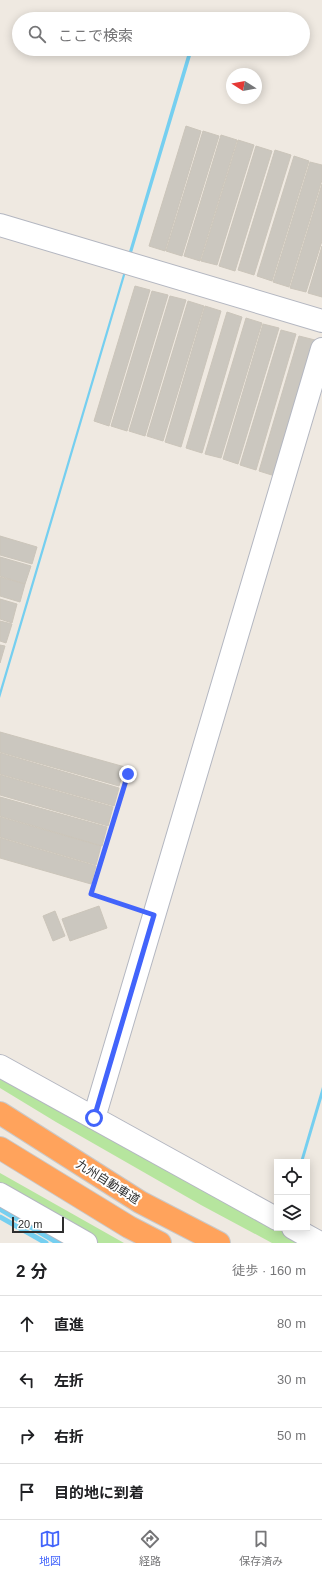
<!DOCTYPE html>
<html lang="ja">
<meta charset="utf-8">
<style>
:root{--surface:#fff;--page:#f6f6f6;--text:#202124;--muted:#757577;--line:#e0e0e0;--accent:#4264fb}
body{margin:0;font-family:Helvetica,"Noto Sans JP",sans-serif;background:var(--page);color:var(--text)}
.controls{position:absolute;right:12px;bottom:12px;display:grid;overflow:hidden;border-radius:0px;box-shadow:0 2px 10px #0003}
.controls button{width:36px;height:36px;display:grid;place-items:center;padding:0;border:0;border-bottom:1px solid var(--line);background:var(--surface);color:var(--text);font:20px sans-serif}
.compass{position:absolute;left:226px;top:68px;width:36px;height:36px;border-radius:50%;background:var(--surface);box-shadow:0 2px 10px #0003;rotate:281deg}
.scale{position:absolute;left:12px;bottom:10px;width:52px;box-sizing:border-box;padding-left:4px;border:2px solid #2e2e2e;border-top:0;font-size:11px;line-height:14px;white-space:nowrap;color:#2e2e2e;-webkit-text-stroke:3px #fff;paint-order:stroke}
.stop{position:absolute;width:12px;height:12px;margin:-9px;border:3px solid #4264fb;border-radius:50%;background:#fff}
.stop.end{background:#4264fb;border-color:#fff;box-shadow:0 1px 4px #0008}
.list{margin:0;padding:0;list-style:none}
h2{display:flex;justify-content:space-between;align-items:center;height:52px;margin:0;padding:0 16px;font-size:17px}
h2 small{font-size:13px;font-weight:400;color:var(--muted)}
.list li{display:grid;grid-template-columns:26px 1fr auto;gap:12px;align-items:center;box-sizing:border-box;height:56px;padding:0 16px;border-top:1px solid var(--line)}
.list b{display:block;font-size:15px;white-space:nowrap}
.list em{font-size:13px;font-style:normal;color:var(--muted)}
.icon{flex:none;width:22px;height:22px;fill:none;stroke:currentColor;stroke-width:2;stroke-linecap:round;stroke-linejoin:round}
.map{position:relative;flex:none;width:322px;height:1243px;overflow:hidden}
.search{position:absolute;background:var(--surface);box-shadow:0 2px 10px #0003;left:12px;right:12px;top:12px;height:44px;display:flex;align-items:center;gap:10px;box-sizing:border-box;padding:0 14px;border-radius:22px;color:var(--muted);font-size:15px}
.sheet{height:276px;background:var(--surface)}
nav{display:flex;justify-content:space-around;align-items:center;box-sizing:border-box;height:56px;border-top:1px solid var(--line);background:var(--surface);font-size:11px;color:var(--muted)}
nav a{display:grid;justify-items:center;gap:2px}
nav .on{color:var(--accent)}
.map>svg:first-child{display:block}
.green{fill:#b6e59e}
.water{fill:#75cff0}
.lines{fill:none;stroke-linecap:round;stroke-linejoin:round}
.stream{stroke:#75cff0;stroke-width:5}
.building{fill:#cbc7bf;stroke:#cbc5ba}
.minor-casing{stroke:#b4b7c1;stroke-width:24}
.highway-casing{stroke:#c9c9c9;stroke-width:24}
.path{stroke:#c9c9c9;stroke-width:2.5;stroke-dasharray:3 2;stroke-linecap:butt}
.minor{stroke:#fff;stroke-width:22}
.highway{stroke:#ffa35c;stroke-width:22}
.route{stroke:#4264fb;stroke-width:5}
.labels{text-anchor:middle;stroke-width:4;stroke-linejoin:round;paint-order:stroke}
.street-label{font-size:12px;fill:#2e2e2e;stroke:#fff}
</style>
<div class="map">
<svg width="322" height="1243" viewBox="0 0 322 1243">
<rect width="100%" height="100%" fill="#efe9e1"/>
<!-- green -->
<path class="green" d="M0 1074 281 1228 311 1243H272L201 1205 56 1122 0 1088Z
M0 1173 124 1243H90L0 1191Z"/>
<!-- water -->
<path class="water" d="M189 49H193L131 256 128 255Z
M124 271 126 272 0 698V690Z
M322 1087V1098L303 1162H300Z
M0 1199 76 1243H53L0 1212Z"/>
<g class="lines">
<!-- stream -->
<path class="stream" d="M0 1217 46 1243"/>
</g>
<!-- building -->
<path class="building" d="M186 126 201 131 165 251 149 246Z
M203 131 219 136 182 256 166 251Z
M221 135 237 140 200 261 184 256Z
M238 140 254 145 217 265 201 261Z
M256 146 272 151 235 271 219 266Z
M275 150 291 155 254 275 238 270Z
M294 156 309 161 272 281 257 276Z
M310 162 322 165V180L289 287 273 282Z
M322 184V241L306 292 290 288Z
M322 246V297L308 293Z
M135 286 150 290 109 426 94 421Z
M152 291 168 295 127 431 111 426Z
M170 296 186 300 145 436 129 431Z
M188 301 204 306 163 441 147 436Z
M205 306 221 311 181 447 165 442Z
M227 312 242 317 202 453 186 448Z
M246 318 262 323 221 458 205 454Z
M263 324 279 328 238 464 223 459Z
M281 330 296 334 256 470 240 465Z
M299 336 315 340 275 476 259 471Z
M0 536 37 547 32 564 0 555Z
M0 557 31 566 25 584 0 576Z
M0 577 25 584 20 602 0 596Z
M0 599 17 604 12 623 0 619Z
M0 621 12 624 6 643 0 641Z
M0 645 5 646 0 663Z
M0 732 125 767 119 786 0 752Z
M0 753 119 788 114 806 0 774Z
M0 775 113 807 108 826 0 795Z
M0 797 107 827 102 846 0 816Z
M0 817 101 846 96 865 0 837Z
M0 838 96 866 91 884 0 858Z
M99 906 107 928 70 941 62 919Z
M55 911 65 936 53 941 43 916Z"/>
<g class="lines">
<!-- minor casing -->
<g class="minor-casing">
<path id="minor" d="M0 225 322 321
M0 1066 277 1219
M94 1118 322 349
M0 1194 86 1243
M293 1228 320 1243"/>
</g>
<!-- highway casing -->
<g class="highway-casing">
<path id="highway" d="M0 1113 140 1202 219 1243
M0 1148 129 1227 160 1243"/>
</g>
<!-- path -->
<path class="path" d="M127 774 91 894 136 909"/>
<!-- minor -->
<use href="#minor" class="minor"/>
<!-- highway -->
<use href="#highway" class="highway"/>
</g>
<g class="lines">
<!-- route -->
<path class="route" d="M94 1118 154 915 91 894 128 774"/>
</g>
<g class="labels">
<!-- street labels -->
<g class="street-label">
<text transform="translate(108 1182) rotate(32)" y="4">九州自動車道</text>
</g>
</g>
</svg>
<div class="controls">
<button><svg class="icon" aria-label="locate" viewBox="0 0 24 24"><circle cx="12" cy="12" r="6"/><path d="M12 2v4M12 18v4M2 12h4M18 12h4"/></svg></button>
<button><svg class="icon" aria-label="layers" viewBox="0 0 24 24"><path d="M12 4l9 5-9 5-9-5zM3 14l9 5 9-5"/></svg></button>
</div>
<svg class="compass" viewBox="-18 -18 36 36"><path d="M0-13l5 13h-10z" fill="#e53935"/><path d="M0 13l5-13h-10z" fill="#757577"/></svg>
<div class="scale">20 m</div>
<div class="stop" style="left:94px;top:1118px"></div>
<div class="stop end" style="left:128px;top:774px"></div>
<div class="search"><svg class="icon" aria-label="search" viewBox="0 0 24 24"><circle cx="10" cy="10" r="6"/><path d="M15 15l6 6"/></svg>ここで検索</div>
</div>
<section class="sheet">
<h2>2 分<small>徒歩 · 160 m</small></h2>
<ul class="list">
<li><svg class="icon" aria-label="ahead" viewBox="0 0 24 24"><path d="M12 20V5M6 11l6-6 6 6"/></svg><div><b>直進</b></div><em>80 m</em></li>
<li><svg class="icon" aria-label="left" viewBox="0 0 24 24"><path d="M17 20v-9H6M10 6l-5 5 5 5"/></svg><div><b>左折</b></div><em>30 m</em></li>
<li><svg class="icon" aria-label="right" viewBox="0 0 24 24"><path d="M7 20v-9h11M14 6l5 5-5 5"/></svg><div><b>右折</b></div><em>50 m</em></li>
<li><svg class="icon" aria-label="arrive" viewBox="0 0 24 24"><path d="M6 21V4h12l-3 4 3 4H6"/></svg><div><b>目的地に到着</b></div></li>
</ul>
</section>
<nav>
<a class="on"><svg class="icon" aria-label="map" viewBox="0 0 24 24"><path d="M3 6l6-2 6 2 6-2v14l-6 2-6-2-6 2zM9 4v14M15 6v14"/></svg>地図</a>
<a><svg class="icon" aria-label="directions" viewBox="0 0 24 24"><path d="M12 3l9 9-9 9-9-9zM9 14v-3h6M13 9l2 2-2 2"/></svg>経路</a>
<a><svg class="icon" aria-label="saved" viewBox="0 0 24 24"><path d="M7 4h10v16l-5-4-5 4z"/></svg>保存済み</a>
</nav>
